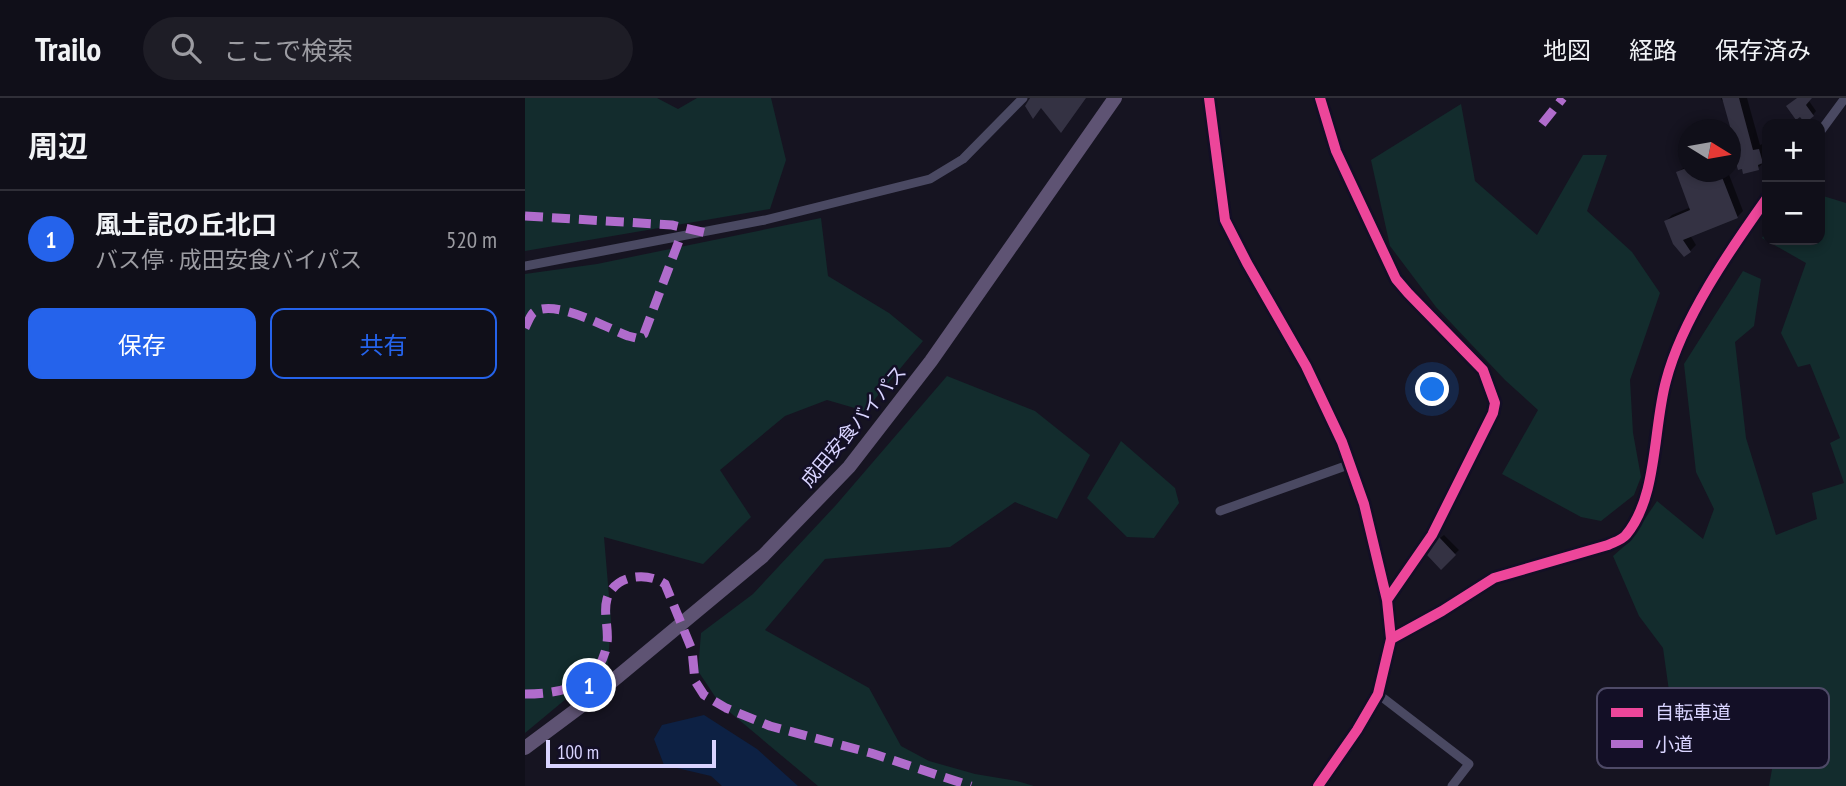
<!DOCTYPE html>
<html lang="ja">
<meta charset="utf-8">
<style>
:root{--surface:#100f19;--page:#1e1d26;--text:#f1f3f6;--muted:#9c9ca2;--line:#302f38;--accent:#2563eb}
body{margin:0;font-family:"PT Sans Narrow","Noto Sans JP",sans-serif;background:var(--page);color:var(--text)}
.controls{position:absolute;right:21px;top:21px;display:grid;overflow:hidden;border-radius:14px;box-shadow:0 4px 10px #0003}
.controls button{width:63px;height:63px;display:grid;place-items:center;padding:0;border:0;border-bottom:2px solid var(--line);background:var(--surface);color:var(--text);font:35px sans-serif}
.compass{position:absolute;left:1153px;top:21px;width:63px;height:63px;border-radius:50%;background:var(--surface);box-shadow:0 4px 10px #0003;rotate:101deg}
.scale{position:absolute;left:21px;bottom:18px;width:170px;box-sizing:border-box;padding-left:7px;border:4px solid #d9d4ff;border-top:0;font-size:19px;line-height:24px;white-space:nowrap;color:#d9d4ff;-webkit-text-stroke:5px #130f26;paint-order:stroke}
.you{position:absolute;left:908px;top:292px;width:24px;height:24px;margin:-18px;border:5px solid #fff;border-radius:50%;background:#1a73e8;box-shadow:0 0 0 10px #1a73e833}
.badge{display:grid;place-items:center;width:46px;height:46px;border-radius:50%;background:var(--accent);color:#fff;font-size:23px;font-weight:700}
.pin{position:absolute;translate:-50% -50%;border:4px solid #fff;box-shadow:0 2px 7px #0006}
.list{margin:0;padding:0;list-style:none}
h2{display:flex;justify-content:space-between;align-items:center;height:91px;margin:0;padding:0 28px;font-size:30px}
h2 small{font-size:23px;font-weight:400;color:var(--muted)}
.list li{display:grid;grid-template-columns:46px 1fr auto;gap:21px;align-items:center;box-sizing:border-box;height:98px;padding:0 28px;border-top:2px solid var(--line)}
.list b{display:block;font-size:26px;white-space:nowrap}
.list p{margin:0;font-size:23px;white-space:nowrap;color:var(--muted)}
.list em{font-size:23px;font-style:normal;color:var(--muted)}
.actions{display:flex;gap:14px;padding:21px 28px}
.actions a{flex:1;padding:16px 0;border:2px solid var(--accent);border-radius:14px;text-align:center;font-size:24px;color:var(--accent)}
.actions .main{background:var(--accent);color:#fff}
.icon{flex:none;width:38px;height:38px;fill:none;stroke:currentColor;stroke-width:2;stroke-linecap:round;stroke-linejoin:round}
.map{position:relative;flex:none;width:1321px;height:688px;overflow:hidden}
header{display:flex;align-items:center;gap:42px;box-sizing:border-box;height:98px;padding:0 35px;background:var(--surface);border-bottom:2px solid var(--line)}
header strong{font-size:33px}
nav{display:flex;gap:38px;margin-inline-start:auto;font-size:24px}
.search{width:490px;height:63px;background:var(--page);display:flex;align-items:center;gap:18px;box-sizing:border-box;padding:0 24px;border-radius:38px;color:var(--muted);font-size:26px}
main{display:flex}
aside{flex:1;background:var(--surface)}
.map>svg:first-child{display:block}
.green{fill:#132c2d}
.water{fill:#0d2144}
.shadow{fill:#0007}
.building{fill:#343243}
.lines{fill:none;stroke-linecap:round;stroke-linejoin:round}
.street{stroke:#4a4962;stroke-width:9}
.primary{stroke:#5e5373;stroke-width:14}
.quiet{stroke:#b06ccc;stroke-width:9;stroke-dasharray:18 9;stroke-linecap:butt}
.cycleway-casing{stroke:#130f26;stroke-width:15}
.cycleway{stroke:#ed469a;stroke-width:10}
.labels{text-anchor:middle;stroke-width:5;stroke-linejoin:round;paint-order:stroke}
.street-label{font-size:19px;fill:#d9d4ff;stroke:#130f26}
.key{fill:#130f26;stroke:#4e4a67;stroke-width:2}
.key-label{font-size:19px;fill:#d9d4ff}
</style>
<header>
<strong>Trailo</strong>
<div class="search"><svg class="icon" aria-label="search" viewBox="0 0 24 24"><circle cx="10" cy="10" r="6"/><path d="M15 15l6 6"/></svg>ここで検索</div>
<nav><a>地図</a><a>経路</a><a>保存済み</a></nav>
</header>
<main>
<aside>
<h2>周辺<small></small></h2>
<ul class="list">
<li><span class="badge">1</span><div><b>風土記の丘北口</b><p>バス停 · 成田安食バイパス</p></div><em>520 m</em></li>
</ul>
<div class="actions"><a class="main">保存</a><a>共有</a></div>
</aside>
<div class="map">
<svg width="1321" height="688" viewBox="0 0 1321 688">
<rect width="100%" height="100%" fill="#161421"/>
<!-- green -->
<path class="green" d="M0 0H132L153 11 172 0H246L261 62 245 111 0 153Z
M936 6 950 83 1012 137 1058 57H1082L1062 113 1107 154 1135 195 1105 282 1108 335 1116 379 1109 397 1076 423 1056 419 977 376 1013 312 980 282 911 209 865 148 846 62Z
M1295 97 1321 105V688H1244L1249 660 1226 644 1173 639 1145 600 1138 550 1114 518 1088 458 1104 444 1132 403 1178 441 1189 411 1171 374 1159 266 1218 173 1236 181 1229 228 1210 244 1221 340 1251 437 1292 421 1287 395 1319 385 1305 345 1315 340 1285 266 1273 269 1256 235 1281 165 1237 140 1242 131V142H1295Z
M296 120 303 178 364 215 398 243 340 313 302 302 260 318 195 372 226 419 178 466 79 439 86 522 83 566 0 635V176L72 166Z
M422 278 510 313 565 357 532 421 490 404 425 449 300 461 240 532 344 590 376 648 404 663 450 676 492 683 509 688H293L195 606 173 573 176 535 228 496 311 407Z
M596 343 650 390 654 405 629 440 602 439 562 400Z"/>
<!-- water -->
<path class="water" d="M179 617 232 651 273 688H197L186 678 139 667 129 641 137 627Z"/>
<!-- shadow -->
<path class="shadow" d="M1196 0H1222L1235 47 1240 45 1242 52 1240 63 1233 70 1211 58 1214 55 1199 2 1197 3Z
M1273 0H1286L1284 3 1291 13 1288 17Z
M1164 66V74H1203L1218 113 1212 119 1165 137 1171 147 1165 153 1141 123 1147 117 1166 109 1153 74Z
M919 437 934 452 916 469 915 440Z"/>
<!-- building -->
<path class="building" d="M505 0H561L536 35 516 10 508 21 500 8Z
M1197 0H1214L1228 52 1234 51 1238 65 1233 67 1234 72 1218 76 1217 71 1213 72 1209 58 1213 57Z
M1272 0H1287L1281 7 1289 18 1280 25 1275 19 1271 22 1261 8Z
M1164 69V74H1195L1213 120 1158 142 1166 154 1159 159 1148 146 1139 123 1165 112 1151 74Z
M914 439 931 457 916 472 902 457Z"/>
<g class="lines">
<!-- street -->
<path class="street" d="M684 0 700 122 722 165 781 268 817 344 839 406 862 502 866 541 853 596 832 632 793 688
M795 0 811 53 871 181 883 195 958 272 970 305 968 315 907 437 862 502
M1295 34 1320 0
M0 168 240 122 405 81 438 61 498 0
M695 413 826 366
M866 541 917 513 969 480 1083 447C1089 444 1097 442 1101 437 1133 399 1128 330 1141 283 1157 221 1205 152 1242 100
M853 596 944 666 927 688"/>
<!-- primary -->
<path class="primary" d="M0 650 67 600 238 458 324 369 406 263 590 0"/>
<!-- quiet -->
<path class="quiet" d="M1017 26 1038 0
M0 118 147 127 182 135
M0 230C2 226 5 218 8 215 27 199 82 230 103 238L111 240 119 236 155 140
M59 585 67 600
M0 596C37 596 76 587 82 545 84 531 78 515 82 501 89 477 122 473 140 486L167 552 170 583 179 597 201 610 245 628 346 655 446 688"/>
<!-- cycleway casing -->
<g class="cycleway-casing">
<path id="cycleway" d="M684 0 700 122 722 165 781 268 817 344 839 406 862 502 866 541 853 596 832 632 793 688
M795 0 811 53 871 181 883 195 958 272 970 305 968 315 907 437 862 502
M866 541 917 513 969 480 1083 447C1089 444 1097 442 1101 437 1133 399 1128 330 1141 283 1157 221 1205 152 1242 100"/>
</g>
<!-- cycleway -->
<use href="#cycleway" class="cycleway"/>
</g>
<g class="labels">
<!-- street labels -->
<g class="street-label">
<text transform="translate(328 328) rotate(-50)" y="7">成田安食バイパス</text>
</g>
</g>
<!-- legend -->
<rect x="1072" y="590" width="232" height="80" rx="10" class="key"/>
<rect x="1086" y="610" width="32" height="9" fill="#ed469a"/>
<rect x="1086" y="642" width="32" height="8" fill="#b06ccc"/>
<g class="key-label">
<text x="1130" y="621">自転車道</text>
<text x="1130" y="653">小道</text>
</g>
</svg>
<div class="controls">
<button>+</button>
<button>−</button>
</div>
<svg class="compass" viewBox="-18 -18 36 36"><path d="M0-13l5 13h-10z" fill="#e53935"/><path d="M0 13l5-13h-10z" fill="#9c9ca2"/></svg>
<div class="scale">100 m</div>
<div class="you"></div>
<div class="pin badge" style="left:64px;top:587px">1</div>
</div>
</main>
